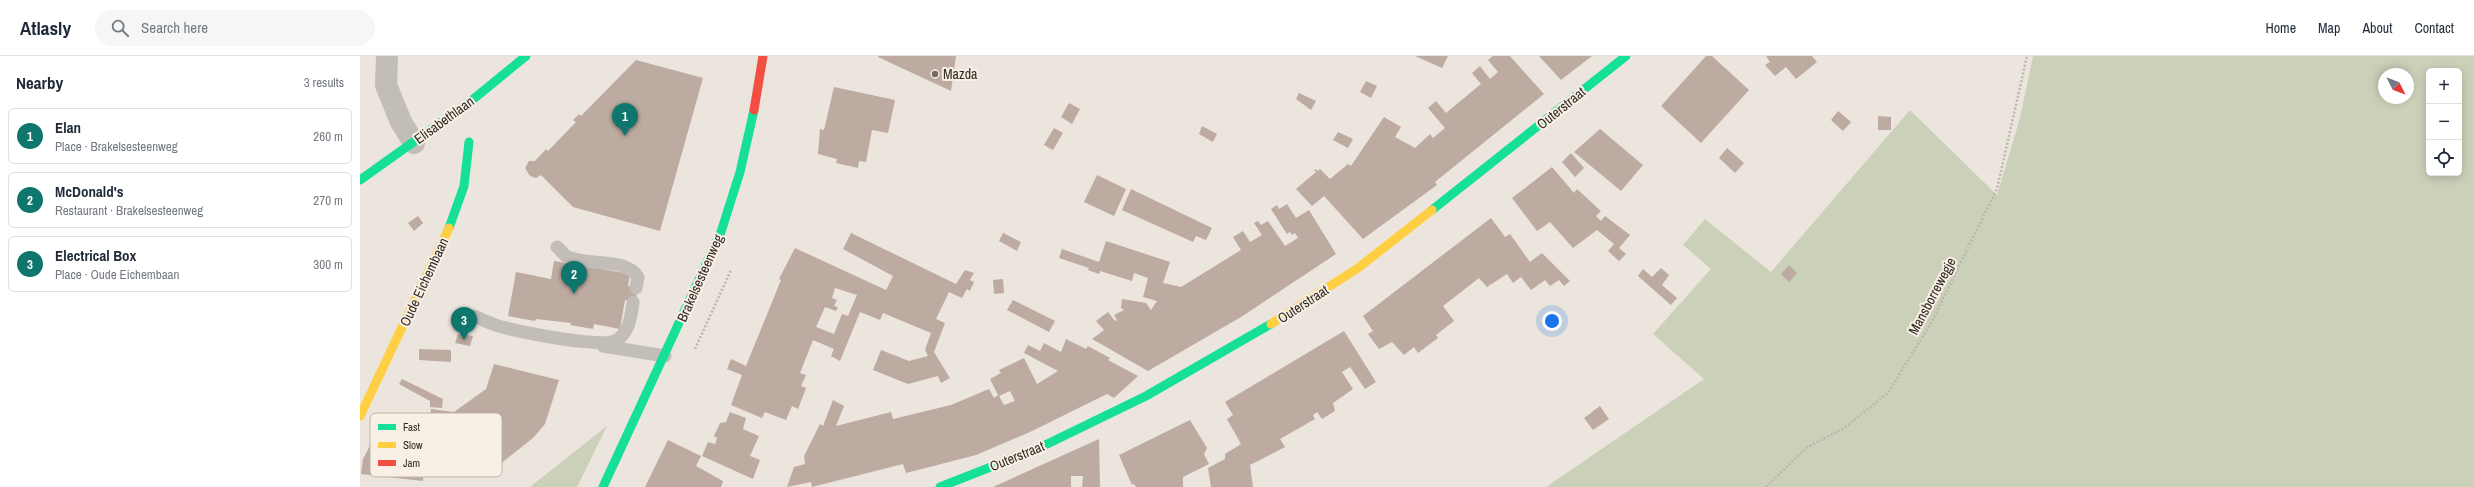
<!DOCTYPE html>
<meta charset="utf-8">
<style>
:root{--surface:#fff;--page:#f6f6f7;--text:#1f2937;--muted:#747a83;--line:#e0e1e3;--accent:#0f766e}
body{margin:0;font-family:"Archivo Narrow",sans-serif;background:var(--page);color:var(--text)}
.controls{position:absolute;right:12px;top:12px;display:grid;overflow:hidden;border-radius:6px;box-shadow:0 2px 10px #0003}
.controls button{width:36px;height:36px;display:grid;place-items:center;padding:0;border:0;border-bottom:1px solid var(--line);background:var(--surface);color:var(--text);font:20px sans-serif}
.compass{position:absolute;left:2018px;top:12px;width:36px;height:36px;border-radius:50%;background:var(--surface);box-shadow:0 2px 10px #0003;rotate:132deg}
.you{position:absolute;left:1192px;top:265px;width:14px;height:14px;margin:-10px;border:3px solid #fff;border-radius:50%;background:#1a73e8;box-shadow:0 0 0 6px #1a73e833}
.badge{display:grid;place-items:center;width:26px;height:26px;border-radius:50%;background:var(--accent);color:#fff;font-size:13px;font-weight:700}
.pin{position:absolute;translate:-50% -33px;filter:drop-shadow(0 1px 2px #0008)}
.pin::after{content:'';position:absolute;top:21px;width:14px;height:12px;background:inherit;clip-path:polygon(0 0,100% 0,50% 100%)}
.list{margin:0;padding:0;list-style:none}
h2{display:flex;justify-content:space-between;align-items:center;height:52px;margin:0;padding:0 16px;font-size:17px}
h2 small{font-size:13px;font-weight:400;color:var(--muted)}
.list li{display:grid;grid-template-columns:26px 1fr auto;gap:12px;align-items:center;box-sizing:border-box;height:56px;margin:0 8px 8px;padding:0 8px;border:1px solid var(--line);border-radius:6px}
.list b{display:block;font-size:15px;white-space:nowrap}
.list p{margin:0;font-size:13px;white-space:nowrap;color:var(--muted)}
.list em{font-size:13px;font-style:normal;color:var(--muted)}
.icon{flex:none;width:22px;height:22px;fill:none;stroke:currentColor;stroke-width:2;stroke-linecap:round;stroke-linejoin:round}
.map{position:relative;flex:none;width:2114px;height:431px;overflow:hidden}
header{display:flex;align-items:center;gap:24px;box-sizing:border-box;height:56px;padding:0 20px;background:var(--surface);border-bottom:1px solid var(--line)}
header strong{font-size:19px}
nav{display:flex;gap:22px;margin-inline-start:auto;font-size:14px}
.search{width:280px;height:36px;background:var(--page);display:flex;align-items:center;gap:10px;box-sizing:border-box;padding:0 14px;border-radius:22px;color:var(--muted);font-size:15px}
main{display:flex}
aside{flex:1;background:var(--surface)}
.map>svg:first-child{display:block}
.green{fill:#cbd0b9;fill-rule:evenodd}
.building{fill:#bdaaa0;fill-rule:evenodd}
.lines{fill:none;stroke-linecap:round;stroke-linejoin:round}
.path{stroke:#bcb6b0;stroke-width:2.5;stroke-dasharray:2 2;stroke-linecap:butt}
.lane{stroke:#c3bdb8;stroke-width:13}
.street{stroke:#c3bdb8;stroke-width:22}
.fast{stroke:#16e098;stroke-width:9}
.slow{stroke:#ffcf43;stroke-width:9}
.jam{stroke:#f24e42;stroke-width:9}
.poi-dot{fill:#736c66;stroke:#f8f0e5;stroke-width:1.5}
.labels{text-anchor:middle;stroke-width:4;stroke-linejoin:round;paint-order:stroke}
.poi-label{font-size:14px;fill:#332b26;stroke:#f8f0e5;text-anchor:start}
.street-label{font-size:14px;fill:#332b26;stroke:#f8f0e5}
.key{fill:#f8f0e5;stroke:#bdb5ac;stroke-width:1}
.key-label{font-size:11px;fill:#332b26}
</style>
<header>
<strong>Atlasly</strong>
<div class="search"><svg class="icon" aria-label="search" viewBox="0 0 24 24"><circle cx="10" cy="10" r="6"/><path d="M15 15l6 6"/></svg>Search here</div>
<nav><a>Home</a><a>Map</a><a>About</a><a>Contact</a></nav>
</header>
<main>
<aside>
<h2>Nearby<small>3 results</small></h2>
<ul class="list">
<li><span class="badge">1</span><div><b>Elan</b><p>Place · Brakelsesteenweg</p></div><em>260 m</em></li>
<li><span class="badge">2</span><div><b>McDonald's</b><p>Restaurant · Brakelsesteenweg</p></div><em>270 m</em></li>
<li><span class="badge">3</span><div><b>Electrical Box</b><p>Place · Oude Eichembaan</p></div><em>300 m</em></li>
</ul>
</aside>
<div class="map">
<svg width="2114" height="431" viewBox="0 0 2114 431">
<rect width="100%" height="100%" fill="#ebe5de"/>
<!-- green -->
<path class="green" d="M1673 0H2114V431H1186L1344 323 1293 278 1351 213 1323 189 1345 163 1411 216 1550 54 1637 139 1660 62ZM2069 15H2099V117H2069ZM2024 18H2048V42H2024Z
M247 370 217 431H170Z"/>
<!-- building -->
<path class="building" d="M518 0H596L591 35 518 1Z
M1055 0H1088L1082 12Z
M1133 0H1150L1184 38 1075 126 1077 129 1003 183 964 140 952 150 936 133 956 116 954 114 955 113 958 115 960 113 970 123 988 108 991 110 1024 61 1041 71 1035 81 1055 92 1070 78 1073 82 1085 72 1068 52 1076 45 1086 57 1121 28 1112 17 1120 10 1130 23 1138 16 1128 4Z
M1179 0H1232L1201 24Z
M1346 0H1352L1389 34 1341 87 1301 50Z
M1406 0H1452L1457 6 1436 23 1426 11 1415 20 1405 9 1410 6Z
M276 4 343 22 300 175 213 151 181 119 176 122 170 120 165 112 169 105H175L186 93 188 95 216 66 213 64 219 58 221 60Z
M1006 25 1017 30 1011 42 1000 36Z
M474 31 535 44 528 77 512 74 506 106 499 105 498 112 476 107 477 103 458 98 460 73 464 74Z
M939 37 956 45 951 54 936 43Z
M709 47 720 53 712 68 701 61Z
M1478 55 1491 66 1483 75 1471 64Z
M1518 60 1531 61V74H1518Z
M842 70 857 78 853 86 839 78Z
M694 72 703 77 693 94 684 89Z
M1240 73 1283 109 1261 135 1214 96Z
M978 76 993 83 988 92 973 84Z
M1367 92 1384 107 1375 117 1359 102Z
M1211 97 1224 112 1215 121 1202 106Z
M1192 111 1214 137 1217 133 1241 155 1236 160 1241 165 1245 160 1270 179 1259 192 1266 198 1259 205 1248 195 1254 188 1237 174 1213 192 1190 166 1177 175 1152 142Z
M737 119 766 133 754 160 724 146Z
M771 133 852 172 846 184 836 180 833 186 762 154Z
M927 148 936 162 949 154 976 198 881 261 788 315 732 283 744 274 736 265 748 256 755 265 757 264 754 259 764 254 761 252 762 243 786 247 791 254 797 245 783 241 788 222 774 217 772 225 740 215 739 218 728 214 729 212 699 202 702 193 739 206 746 185 810 206 803 227 821 231 881 194 873 181 883 175 890 186 902 179 894 167 898 165 901 169 908 165 925 190 938 182 935 177 932 179 930 176 927 178 911 153 917 149 919 153Z
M58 160 63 167 54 175 48 167Z
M1131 162 1145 181 1150 178 1170 206 1182 197 1210 225 1204 230 1199 224 1190 230 1185 224 1171 234 1161 221 1153 227 1147 218 1127 231 1119 222 1083 250 1094 265 1076 279 1078 282 1058 297 1054 291 1044 299 1032 286 1019 293 1008 278 1013 275 1003 260Z
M491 177 596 228 605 214 614 217 610 224 614 226 610 235 607 233 602 242 589 236 576 263 585 267 574 296 590 322 581 327 578 320 548 328 513 314 521 294 549 305 568 300 565 294 571 277 523 257 520 264 500 256 480 305 471 300 474 293 453 284 440 317 446 319 441 330 446 332 438 353 432 350 426 364 405 356 402 362 371 349 382 319 367 313 371 303 386 310 421 224 419 223 435 192 526 234 533 220 483 193ZM475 232 497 239 488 260 482 258 474 278 456 271 465 251 476 255 478 251 474 250 477 244 472 242Z
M643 177 661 186 657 195 639 185Z
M194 205 270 218 268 230 278 232 275 246 265 244 260 273 234 268 233 273 210 269 211 267 176 263 175 265 148 260 156 216 191 223Z
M1429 209 1437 217 1429 226 1421 218Z
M1301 212 1309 219 1302 229 1317 242 1311 249 1278 220 1283 213 1292 221Z
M643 223 644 237 634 238 633 224Z
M653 244 695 265 689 276 647 254Z
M984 275 1016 326 1005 333 990 311 982 316 993 333 973 347 975 355 962 363 957 356 953 359 955 363 920 383 925 391 890 409 893 431H851L848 412 865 403V398L881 388 867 363 873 359 865 346Z
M98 278 113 280 110 290 95 287Z
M706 283 726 293 728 290 750 302 748 304 778 320 754 342 747 338 670 376 616 399 546 417 543 408 452 431 451 426 427 431 434 411 445 408 444 400 460 368 463 370 473 344 484 350 476 370 531 356 533 363 591 349 629 333 634 342 638 339 630 323 641 317 639 314 664 302 677 328 698 315 664 297 668 289 680 295 684 287 701 296ZM650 335 655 345 644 349 639 340Z
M59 293 91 294V306L59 304Z
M134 308 199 324 185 368 173 382 135 412 114 421 85 420 90 385 67 380 63 425 1 418 3 403 23 365 69 371 71 353 94 356 126 333Z
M42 323 83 343 82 352 70 351V345L39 328Z
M1240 350 1249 363 1233 374 1224 362Z
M370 356 386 362 383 373 399 380 390 400 400 404 393 423 342 400 348 386 355 388 357 382 354 380 360 367 366 366Z
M830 364 847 392 844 398 849 408 823 421V431H776L774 428 772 429 759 399Z
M739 383 740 431H722L723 420H711V431H633Z
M308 384 341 400 336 410 363 425 361 431H285Z"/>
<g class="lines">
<!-- path -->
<path class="path" d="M335 293 371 214
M1406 431 1446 392 1484 372 1528 337 1571 267 1637 133 1667 0"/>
<!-- lane -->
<path class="lane" d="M197 191C200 193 203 198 206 200 226 211 264 200 278 221L276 232
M114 260C123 264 133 269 142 271 161 276 243 293 257 284 270 275 271 260 273 246
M243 290 305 300"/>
<!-- street -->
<path class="street" d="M27 0 26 29 41 66 54 87"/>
<!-- fast -->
<path class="fast" d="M0 124 111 45 166 0
M1072 154 1266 0
M89 172 104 130 109 86
M243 431 361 176 380 116 394 54
M580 431 679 392 786 340 911 268"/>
<!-- slow -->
<path class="slow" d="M911 268 998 212 1072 154
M0 360 89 172"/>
<!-- jam -->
<path class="jam" d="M394 54 403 0"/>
</g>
<!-- markers -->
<circle class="poi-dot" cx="575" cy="18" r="4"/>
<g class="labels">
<!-- poi labels -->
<g class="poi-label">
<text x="583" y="23">Mazda</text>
</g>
<!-- street labels -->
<g class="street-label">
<text transform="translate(1201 52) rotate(-39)" y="5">Outerstraat</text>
<text transform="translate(84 64) rotate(-36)" y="5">Elisabethlaan</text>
<text transform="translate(340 222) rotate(-66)" y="5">Brakelsesteenweg</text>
<text transform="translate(64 226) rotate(-65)" y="5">Oude Eichembaan</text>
<text transform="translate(1572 240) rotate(-62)" y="5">Mansborrewegje</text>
<text transform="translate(943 248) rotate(-33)" y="5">Outerstraat</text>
<text transform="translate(657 400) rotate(-22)" y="5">Outerstraat</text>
</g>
</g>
<!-- legend -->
<rect x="10" y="357" width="132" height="64" rx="6" class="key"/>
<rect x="18" y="368" width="18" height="6" fill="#16e098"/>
<rect x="18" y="386" width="18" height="6" fill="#ffcf43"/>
<rect x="18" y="404" width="18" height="6" fill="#f24e42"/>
<g class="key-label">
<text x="43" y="375">Fast</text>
<text x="43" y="393">Slow</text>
<text x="43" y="411">Jam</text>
</g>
</svg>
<div class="controls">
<button>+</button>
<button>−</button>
<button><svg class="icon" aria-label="locate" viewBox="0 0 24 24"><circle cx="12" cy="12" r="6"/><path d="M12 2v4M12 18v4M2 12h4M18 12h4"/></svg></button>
</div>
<svg class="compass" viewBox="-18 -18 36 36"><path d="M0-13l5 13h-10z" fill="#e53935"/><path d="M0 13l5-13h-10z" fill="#747a83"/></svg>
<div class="you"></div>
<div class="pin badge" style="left:265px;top:80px">1</div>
<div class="pin badge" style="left:214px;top:238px">2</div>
<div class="pin badge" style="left:104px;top:284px">3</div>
</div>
</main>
